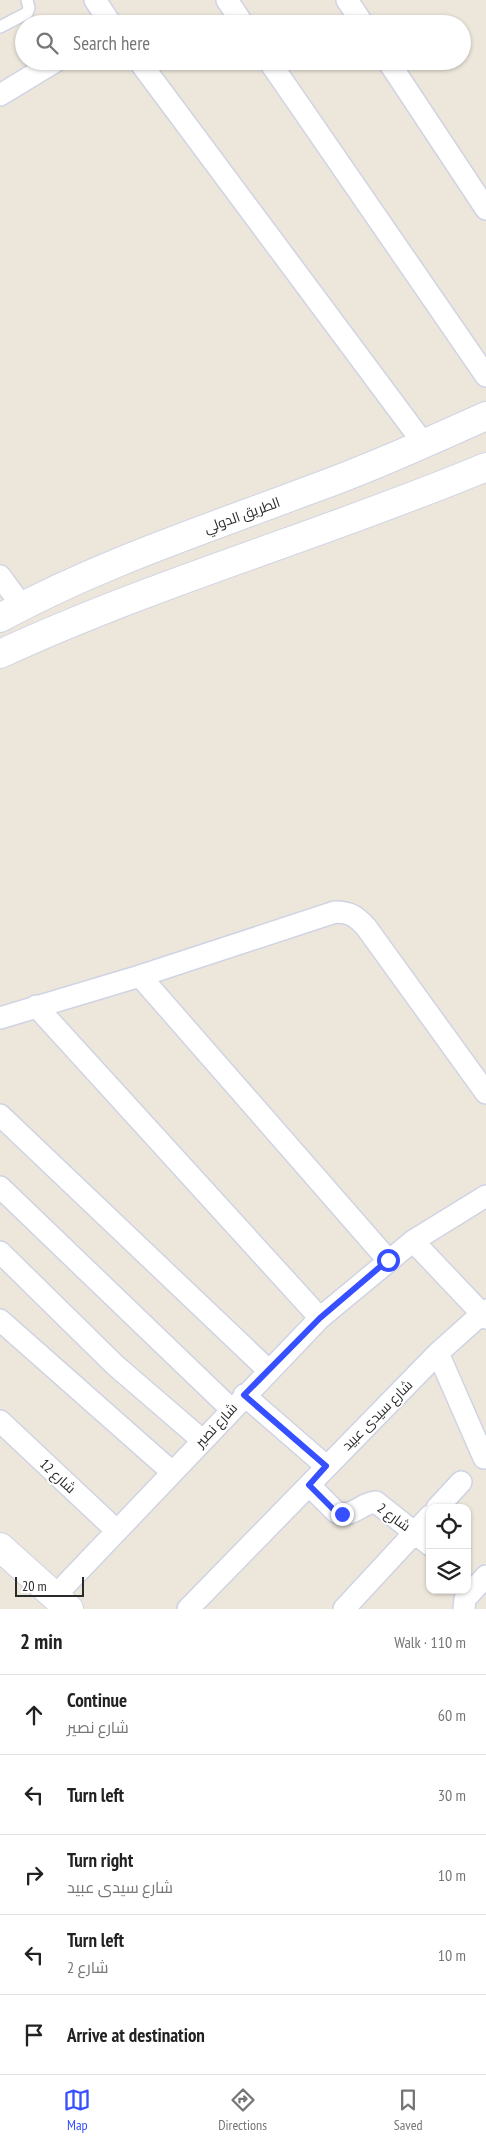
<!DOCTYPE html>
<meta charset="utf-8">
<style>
:root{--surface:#fff;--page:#f6f6f6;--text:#222;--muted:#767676;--line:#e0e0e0;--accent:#364fff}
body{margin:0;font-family:"PT Sans Narrow",Cairo,sans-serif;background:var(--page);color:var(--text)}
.controls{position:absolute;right:15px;bottom:15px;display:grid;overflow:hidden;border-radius:10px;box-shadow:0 1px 4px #0004}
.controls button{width:45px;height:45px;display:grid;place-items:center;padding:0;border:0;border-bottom:1px solid var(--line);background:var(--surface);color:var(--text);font:25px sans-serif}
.scale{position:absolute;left:15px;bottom:12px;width:69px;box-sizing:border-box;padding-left:5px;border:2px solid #2a2a2a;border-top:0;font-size:14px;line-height:18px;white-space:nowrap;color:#2a2a2a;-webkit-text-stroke:4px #fff;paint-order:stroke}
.stop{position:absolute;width:15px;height:15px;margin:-11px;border:4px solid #364fff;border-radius:50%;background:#fff}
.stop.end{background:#364fff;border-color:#fff;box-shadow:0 1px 5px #0008}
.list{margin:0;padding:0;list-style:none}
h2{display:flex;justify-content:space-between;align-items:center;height:65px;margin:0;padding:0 20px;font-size:21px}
h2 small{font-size:16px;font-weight:400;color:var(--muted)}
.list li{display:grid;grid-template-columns:32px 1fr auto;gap:15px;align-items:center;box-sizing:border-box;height:80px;padding:0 20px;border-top:1px solid var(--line)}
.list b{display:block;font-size:19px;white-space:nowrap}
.list p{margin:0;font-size:16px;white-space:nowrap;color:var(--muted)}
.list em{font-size:16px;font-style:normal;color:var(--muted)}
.icon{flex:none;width:28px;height:28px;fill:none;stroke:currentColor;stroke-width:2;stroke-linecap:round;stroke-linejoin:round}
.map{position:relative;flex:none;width:486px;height:1609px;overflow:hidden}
.search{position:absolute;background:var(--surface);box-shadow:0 1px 4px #0004;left:15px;right:15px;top:15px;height:55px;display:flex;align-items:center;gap:12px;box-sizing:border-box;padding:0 18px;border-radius:28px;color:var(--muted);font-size:19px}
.sheet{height:465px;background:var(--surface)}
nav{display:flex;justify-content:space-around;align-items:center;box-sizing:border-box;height:70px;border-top:1px solid var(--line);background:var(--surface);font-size:14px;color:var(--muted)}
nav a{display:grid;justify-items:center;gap:2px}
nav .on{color:var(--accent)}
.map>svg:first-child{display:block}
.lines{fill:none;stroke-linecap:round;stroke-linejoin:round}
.service-casing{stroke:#d0d3e4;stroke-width:14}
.minor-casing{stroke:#d0d3e4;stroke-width:24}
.tertiary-casing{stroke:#d0d3e4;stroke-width:30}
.service{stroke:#fff;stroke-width:11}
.minor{stroke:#fff;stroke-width:21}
.tertiary{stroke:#fff;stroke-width:28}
.route{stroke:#364fff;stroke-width:6}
.labels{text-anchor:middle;stroke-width:4;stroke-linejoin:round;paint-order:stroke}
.street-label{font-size:14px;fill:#2a2a2a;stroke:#fff}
</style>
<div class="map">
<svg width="486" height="1609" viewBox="0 0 486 1609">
<rect width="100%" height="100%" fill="#ede7db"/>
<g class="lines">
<!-- service casing -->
<g class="service-casing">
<path id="service" d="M0 27 27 13 29 8 27 0"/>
</g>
<!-- minor casing -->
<g class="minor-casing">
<path id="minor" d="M95 0 111 24
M227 0 243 24
M347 0 363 24
M139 61 424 444
M269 61 486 376
M388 61 486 209
M0 95 56 61
M0 576 22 606
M140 976 335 912C350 912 356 916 366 927L486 1093
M36 1006 320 1318
M0 1018 140 976 388 1260
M0 1115 268 1370
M0 1187 231 1409
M413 1241 486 1318
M0 1252 115 1365 202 1440
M0 1320 172 1472
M438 1353 484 1458
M244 1395 326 1466
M0 1421 117 1531
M309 1485 336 1512C353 1519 360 1503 376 1502L430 1545
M437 1508 461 1482
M54 1597 320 1318 413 1241 486 1196
M188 1609 438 1353 486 1310
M344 1609 430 1516
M464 1609 465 1599 486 1576"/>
</g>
<!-- tertiary casing -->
<g class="tertiary-casing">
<path id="tertiary" d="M0 618C97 565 201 531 304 492 366 470 426 443 486 416
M0 654C158 581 326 534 486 467
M0 1547 69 1609"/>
</g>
<!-- service -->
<use href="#service" class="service"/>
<!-- minor -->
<use href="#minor" class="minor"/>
<!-- tertiary -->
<use href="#tertiary" class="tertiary"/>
</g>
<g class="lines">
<!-- route -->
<path class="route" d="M342 1514 336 1512 309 1485 326 1466 244 1395 320 1318 388 1260"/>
</g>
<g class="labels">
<!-- street labels -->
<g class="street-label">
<text transform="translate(242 515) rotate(-20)" y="5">الطريق الدولي</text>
<text transform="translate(377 1415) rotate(-45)" y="5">شارع سيدى عبيد</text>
<text transform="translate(216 1425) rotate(-47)" y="5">شارع نصير</text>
<text transform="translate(58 1476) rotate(43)" y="5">شارع 12</text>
<text transform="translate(394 1517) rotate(36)" y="5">شارع 2</text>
</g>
</g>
</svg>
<div class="controls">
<button><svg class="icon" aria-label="locate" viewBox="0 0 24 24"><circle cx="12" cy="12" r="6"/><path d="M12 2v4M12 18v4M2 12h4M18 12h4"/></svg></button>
<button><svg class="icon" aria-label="layers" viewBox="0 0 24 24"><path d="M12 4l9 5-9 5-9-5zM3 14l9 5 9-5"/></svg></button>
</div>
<div class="scale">20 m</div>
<div class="stop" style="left:388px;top:1260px"></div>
<div class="stop end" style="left:342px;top:1514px"></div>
<div class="search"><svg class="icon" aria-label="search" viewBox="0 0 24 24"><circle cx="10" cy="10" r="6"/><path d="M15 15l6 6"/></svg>Search here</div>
</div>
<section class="sheet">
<h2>2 min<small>Walk · 110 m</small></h2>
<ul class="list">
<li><svg class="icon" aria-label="ahead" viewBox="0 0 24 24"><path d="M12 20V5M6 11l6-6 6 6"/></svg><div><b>Continue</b><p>شارع نصير</p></div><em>60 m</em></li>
<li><svg class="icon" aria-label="left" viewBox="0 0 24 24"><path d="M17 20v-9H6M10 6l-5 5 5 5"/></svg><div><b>Turn left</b></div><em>30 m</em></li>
<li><svg class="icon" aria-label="right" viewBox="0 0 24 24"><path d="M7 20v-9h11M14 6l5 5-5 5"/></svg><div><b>Turn right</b><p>شارع سيدى عبيد</p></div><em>10 m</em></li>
<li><svg class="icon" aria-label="left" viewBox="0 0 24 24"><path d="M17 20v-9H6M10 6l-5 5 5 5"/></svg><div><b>Turn left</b><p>شارع 2</p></div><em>10 m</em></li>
<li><svg class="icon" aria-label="arrive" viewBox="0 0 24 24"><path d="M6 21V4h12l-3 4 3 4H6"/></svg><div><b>Arrive at destination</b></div></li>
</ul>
</section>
<nav>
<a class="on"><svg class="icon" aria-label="map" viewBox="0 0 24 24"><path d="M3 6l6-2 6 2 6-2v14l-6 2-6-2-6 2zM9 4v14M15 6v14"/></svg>Map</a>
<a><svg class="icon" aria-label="directions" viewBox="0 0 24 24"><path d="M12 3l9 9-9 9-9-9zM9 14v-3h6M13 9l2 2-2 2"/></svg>Directions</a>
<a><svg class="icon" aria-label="saved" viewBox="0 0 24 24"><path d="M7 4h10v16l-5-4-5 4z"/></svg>Saved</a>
</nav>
